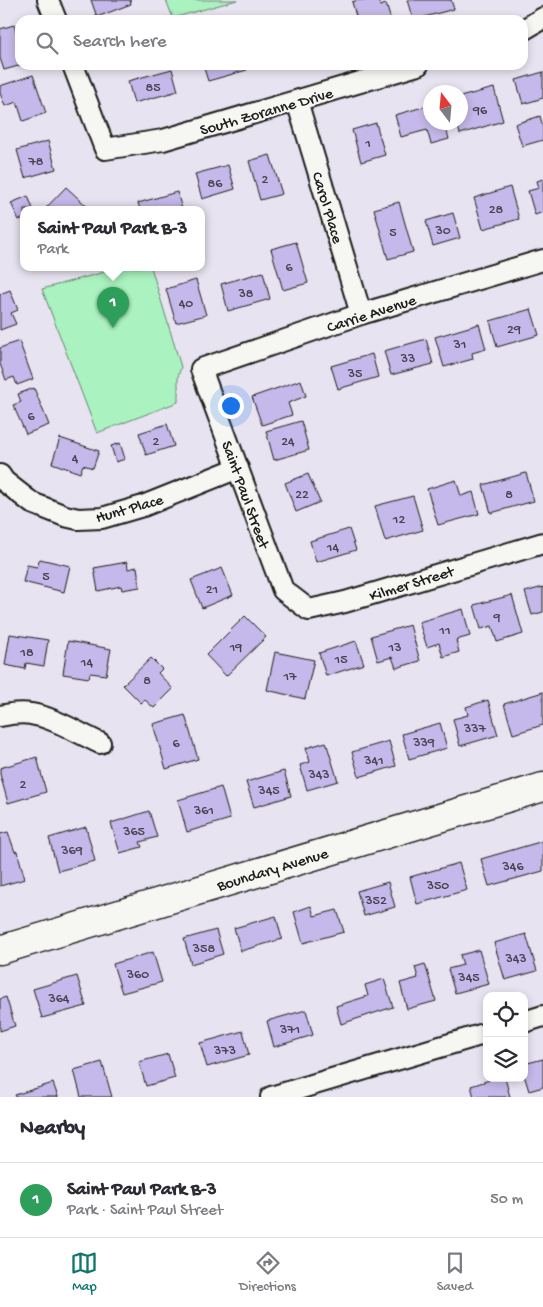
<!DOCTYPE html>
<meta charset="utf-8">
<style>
:root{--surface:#fff;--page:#f2f2f3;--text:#2b2b33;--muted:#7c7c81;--line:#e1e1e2;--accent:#0f766e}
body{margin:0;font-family:"Gochi Hand",sans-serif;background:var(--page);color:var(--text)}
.controls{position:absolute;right:15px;bottom:15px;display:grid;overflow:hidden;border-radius:10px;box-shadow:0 2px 8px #0003}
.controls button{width:45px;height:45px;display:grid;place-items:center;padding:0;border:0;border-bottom:1px solid var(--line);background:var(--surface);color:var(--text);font:25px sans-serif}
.compass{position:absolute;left:423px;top:85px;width:45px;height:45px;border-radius:50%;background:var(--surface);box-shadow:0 2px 8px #0003;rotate:344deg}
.you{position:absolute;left:230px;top:405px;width:18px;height:18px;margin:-12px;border:4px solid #fff;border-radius:50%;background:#1a73e8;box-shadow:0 0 0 8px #1a73e833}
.badge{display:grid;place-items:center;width:32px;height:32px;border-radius:50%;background:var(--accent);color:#fff;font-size:16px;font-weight:700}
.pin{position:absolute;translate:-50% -41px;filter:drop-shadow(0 1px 2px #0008)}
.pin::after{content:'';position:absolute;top:26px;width:18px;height:15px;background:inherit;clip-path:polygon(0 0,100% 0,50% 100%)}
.popup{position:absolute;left:20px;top:206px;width:185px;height:65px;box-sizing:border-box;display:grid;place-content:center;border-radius:10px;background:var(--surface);filter:drop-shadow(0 1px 4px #0005);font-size:16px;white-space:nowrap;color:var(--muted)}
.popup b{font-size:19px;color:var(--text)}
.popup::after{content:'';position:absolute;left:50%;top:100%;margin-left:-10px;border:10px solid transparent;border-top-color:var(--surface)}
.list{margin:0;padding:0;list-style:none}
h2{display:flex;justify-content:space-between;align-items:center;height:65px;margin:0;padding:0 20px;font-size:21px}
h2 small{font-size:16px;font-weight:400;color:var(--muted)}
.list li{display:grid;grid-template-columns:32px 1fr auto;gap:15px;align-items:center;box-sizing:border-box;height:75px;padding:0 20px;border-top:1px solid var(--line)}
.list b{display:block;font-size:19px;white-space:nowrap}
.list p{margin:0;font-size:16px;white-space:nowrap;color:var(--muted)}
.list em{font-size:16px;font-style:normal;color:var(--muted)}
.icon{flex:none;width:28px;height:28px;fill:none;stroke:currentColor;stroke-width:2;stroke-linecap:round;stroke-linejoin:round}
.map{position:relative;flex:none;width:543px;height:1097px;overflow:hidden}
.search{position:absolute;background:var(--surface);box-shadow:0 2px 8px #0003;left:15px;right:15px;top:15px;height:55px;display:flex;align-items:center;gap:12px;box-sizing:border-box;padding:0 18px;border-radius:15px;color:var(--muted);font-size:19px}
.sheet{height:140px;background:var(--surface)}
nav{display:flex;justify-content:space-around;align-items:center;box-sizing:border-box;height:70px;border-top:1px solid var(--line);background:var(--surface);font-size:14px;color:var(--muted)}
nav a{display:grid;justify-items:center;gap:2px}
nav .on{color:var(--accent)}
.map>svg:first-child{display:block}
.green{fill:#aaf2bf;stroke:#63876e}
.building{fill:#c5b8ea;stroke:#1c1c1c}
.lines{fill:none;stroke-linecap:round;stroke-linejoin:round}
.street-casing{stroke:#1c1c1c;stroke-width:24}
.secondary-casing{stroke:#1c1c1c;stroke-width:31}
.street{stroke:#f6f6f2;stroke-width:20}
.secondary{stroke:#f6f6f2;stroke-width:28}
.labels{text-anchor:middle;stroke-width:4;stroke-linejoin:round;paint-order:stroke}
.number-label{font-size:14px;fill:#464350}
.street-label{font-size:16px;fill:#1c1c1c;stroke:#f6f6f2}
</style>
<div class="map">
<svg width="543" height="1097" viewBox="0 0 543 1097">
<rect width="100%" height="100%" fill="#e7e3f0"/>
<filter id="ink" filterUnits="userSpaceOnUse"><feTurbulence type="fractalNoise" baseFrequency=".02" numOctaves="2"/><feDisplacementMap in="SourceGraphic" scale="10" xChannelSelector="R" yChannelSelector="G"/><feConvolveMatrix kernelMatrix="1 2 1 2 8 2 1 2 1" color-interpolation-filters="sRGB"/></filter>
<g filter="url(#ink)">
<!-- green -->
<path class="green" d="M166 0H237L173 18Z
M123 267H151L181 367 178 377V402L97 433 42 289Z"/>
<!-- building -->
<path class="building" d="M91 0H130L131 4 97 17Z
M358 0H378L380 6 386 4 391 20H357L352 2Z
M407 0H451L454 9 413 20Z
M14 25 20 45V65H22L4 70 0 58V29Z
M203 65H245L247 70 208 81Z
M172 69 178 91 134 103 128 81Z
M543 72V98L523 104 516 80Z
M33 75 46 113 23 121 17 102 5 106 0 93V86Z
M494 88 503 121 460 134 457 122H460V97Z
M430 105V122H444L449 139 431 144 427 130 401 137 395 115Z
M540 116 543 127V140L522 146 515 124Z
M376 123 385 155 361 162 352 130Z
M48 141 56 169 25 178 17 150Z
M270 155 282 194 260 200 249 161Z
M228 165 235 189 202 199 195 174Z
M543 179V212L535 215 528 191 539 188 537 181Z
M66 187 90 209H45Z
M510 187 519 219 483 229 474 198Z
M177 192 182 209H140L138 203Z
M28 196 33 209H24V218L19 220 11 203Z
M399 202 413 252 388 259 374 209Z
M453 213 460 238 433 246 426 221Z
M296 242 308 283 283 290 271 249Z
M263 272 270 299 228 311 221 284Z
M196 280 206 315 176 323 166 289Z
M10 290 18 310 11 313 16 324 0 330V293V294Z
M531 309 539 335 497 347 490 321Z
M479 324 486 349 472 353 473 359 444 367 435 337Z
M426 339 433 364 391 375 384 351Z
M19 341 33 379 17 385 14 377 6 380 0 364V348Z
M372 354 378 377 338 389 331 366Z
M301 380 306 396 288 403 292 415 262 425 252 397Z
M34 388 49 425 26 434 13 405 21 402 18 394Z
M301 421 309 450 274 460 266 431Z
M167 424 174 446 146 455 139 433Z
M60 438 99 451 93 468 83 465 80 473 52 463Z
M120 443 125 459 116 462 111 446Z
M526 473 534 501 491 513 483 485Z
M308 474 320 502 296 512 285 483Z
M456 480 461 496 473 492 479 514 438 525 427 489Z
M413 496 423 530 385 541 375 506Z
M349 529 356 550 316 562 310 541Z
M40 559 70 566 64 592 23 582 27 565 37 567Z
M127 562 128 569 137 567 140 587 122 590 121 586 98 591 94 568Z
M222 568 233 595 202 608 191 580Z
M543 587V612L532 615 525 592Z
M512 595 523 634 497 642 492 626 481 629 474 605Z
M463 609 470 636 456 640 459 652 443 657 439 643 427 647 419 622Z
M245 616 266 637 226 676 206 655Z
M410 625 420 661 396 668 392 657 378 661 371 636Z
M10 634 48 640 44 666 26 663 25 669 5 665Z
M68 641 111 649 106 675 90 673 89 678 63 674Z
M356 641 364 664 326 676 319 653Z
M275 652 314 660 305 699 267 690Z
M151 658 162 669 158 673 173 689 154 708 145 700 141 703 123 685Z
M543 692V725L513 734 504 704Z
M488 700 498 735 460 746 453 719 468 715 466 707Z
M185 715 198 759 166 769 153 724Z
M440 723 447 748 409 759 402 734Z
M389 741 396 766 359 777 352 752Z
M326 742 338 781 307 790 300 765 310 762 306 748Z
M37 757 46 792 8 803 0 774V768Z
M284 771 291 796 254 807 246 782Z
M221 787 230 819 187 832 178 800Z
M149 811 157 837 140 842 142 847 120 853 111 823Z
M86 827 95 861 58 871 49 838Z
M8 832 15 852 17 851 25 879 0 886V834Z
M543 841V871L489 886 481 859Z
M459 863 467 890 417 904 410 877Z
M388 882 395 907 364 916 357 891Z
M311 906 314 916 337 910 344 932 303 943 294 912Z
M276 916 282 939 241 951 234 928Z
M216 930 223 954 191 964 184 939Z
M526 934 537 971 505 980 494 943Z
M479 950 489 984 455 993 448 969 463 965 460 955Z
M153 952 162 982 122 993 113 964Z
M425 964 436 1001 407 1009 400 983 418 978 415 967Z
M77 976 86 1006 42 1018 33 989Z
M384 979 393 1007 341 1024 336 1006 368 996 365 985Z
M6 997 15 1026 0 1031V999Z
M306 1010 313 1035 274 1047 267 1021Z
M243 1031 249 1055 207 1067 200 1043Z
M168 1054 175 1078 146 1086 139 1062Z
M543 1059V1087L529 1091 524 1075V1064Z
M102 1062 112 1097H81L74 1070Z
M496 1078H505L510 1097H474L471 1086Z
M53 1083 58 1097H16L15 1095Z"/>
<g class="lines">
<!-- street casing -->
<g class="street-casing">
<path id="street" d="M48 0 56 20
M523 30 543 18
M73 65 105 149 163 140 418 65
M297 101 361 314
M543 260 361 314 201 369 283 590 309 610 345 602 543 543
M0 475 4 481 32 503 65 516 78 519 102 518 143 506 238 468
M0 716C10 714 20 712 31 714 53 717 80 734 100 743
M524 1022 543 1016
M271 1097 487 1033"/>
</g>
<!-- secondary casing -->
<g class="secondary-casing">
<path id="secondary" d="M0 950 543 787"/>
</g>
<!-- street -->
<use href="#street" class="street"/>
<!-- secondary -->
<use href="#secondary" class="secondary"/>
</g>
</g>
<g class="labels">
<!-- number labels -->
<g class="number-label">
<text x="153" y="91">85</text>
<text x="480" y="114">96</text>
<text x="368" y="147">1</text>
<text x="36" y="165">78</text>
<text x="265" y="183">2</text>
<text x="215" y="187">86</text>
<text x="496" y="213">28</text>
<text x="443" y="234">30</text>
<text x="393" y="236">5</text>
<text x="289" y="271">6</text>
<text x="246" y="297">38</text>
<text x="186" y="307">40</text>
<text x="514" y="333">29</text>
<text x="460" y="348">31</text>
<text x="408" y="362">33</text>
<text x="355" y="377">35</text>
<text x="31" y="420">6</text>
<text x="156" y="445">2</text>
<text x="288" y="445">24</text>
<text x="75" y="462">4</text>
<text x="302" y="498">22</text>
<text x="509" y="498">8</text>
<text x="399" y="523">12</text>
<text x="333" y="551">14</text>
<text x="46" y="580">5</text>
<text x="212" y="593">21</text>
<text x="497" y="621">9</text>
<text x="445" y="634">11</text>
<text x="236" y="651">19</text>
<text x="395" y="651">13</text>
<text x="27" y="656">18</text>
<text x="341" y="663">15</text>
<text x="87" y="666">14</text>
<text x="290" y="680">17</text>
<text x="147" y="684">8</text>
<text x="475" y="732">337</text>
<text x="424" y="746">339</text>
<text x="176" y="747">6</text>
<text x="374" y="764">341</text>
<text x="319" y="778">343</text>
<text x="23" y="788">2</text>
<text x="269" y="794">345</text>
<text x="204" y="814">361</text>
<text x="134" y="835">365</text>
<text x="72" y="854">369</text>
<text x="513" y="870">346</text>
<text x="438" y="889">350</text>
<text x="376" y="904">352</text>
<text x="204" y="952">358</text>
<text x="516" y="962">343</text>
<text x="138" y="978">360</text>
<text x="469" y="981">345</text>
<text x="59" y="1002">364</text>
<text x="290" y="1033">371</text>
<text x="225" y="1054">373</text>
</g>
<!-- street labels -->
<g class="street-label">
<text transform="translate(266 110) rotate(-16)" y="6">South Zoranne Drive</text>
<text transform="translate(329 207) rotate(73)" y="6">Carol Place</text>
<text transform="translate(371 312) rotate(-18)" y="6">Carrie Avenue</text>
<text transform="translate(247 494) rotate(70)" y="6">Saint Paul Street</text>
<text transform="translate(129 507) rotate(-16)" y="6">Hunt Place</text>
<text transform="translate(411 582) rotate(-17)" y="6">Kilmer Street</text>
<text transform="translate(272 868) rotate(-17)" y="6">Boundary Avenue</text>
</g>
</g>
</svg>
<div class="controls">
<button><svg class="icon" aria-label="locate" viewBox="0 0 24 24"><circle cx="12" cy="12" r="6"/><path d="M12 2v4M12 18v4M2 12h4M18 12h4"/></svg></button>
<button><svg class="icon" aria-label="layers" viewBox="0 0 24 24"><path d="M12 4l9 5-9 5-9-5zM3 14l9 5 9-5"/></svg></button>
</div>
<svg class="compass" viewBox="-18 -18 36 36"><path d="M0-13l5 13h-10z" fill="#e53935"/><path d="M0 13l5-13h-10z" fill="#7c7c81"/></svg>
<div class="you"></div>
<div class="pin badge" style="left:113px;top:328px;background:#2e9e5b">1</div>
<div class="popup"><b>Saint Paul Park B-3</b>Park</div>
<div class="search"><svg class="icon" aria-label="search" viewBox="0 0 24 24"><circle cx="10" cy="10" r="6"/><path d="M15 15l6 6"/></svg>Search here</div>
</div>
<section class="sheet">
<h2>Nearby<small></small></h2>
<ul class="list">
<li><span class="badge" style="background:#2e9e5b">1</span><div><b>Saint Paul Park B-3</b><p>Park · Saint Paul Street</p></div><em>50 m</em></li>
</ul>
</section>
<nav>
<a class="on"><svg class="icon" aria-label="map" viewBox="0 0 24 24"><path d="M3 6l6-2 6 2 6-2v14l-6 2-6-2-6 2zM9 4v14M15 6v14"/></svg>Map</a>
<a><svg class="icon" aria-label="directions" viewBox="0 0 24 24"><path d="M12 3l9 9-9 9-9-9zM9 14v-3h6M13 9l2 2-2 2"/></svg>Directions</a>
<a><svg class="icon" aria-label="saved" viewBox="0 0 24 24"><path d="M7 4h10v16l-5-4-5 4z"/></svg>Saved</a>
</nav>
